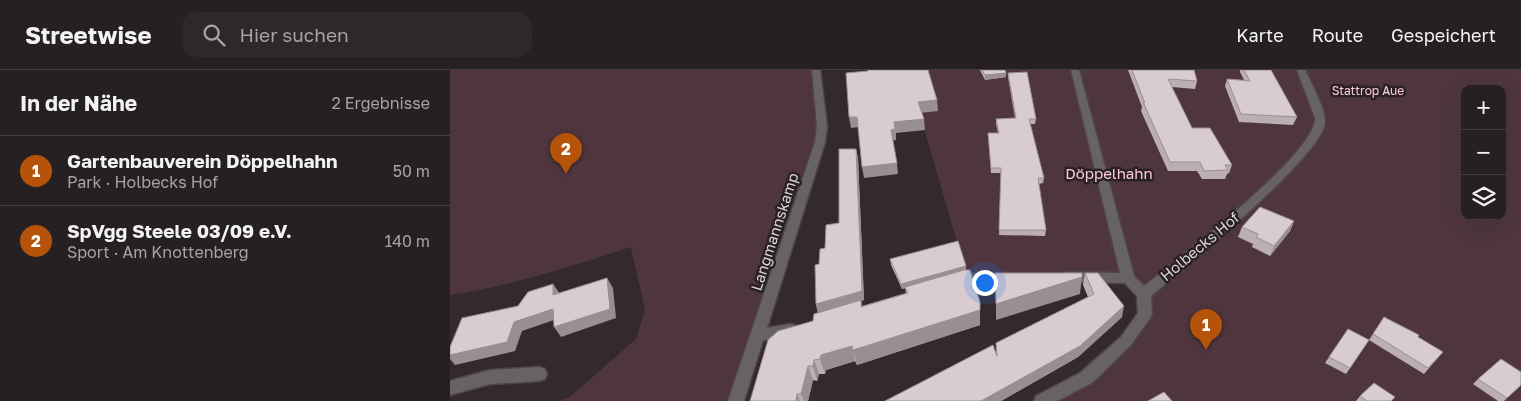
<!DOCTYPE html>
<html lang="de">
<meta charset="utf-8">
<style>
:root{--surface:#272022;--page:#2f282a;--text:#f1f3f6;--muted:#a4a3a5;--line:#433e40;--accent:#b45309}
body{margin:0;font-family:"Golos Text",sans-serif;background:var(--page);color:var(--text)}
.controls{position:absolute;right:15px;top:15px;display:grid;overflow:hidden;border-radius:10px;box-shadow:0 5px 20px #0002}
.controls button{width:45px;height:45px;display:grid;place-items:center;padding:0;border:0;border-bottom:1px solid var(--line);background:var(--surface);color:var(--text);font:25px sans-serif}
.you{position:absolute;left:534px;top:212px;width:18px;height:18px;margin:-12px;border:4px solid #fff;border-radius:50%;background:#1a73e8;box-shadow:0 0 0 8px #1a73e833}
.badge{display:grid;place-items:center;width:32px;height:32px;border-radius:50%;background:var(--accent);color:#fff;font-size:16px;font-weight:700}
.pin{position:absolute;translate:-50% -41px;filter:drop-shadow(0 1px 2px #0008)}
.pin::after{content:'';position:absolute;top:26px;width:18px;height:15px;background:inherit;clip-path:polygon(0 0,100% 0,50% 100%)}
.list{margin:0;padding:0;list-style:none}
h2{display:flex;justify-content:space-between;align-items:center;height:65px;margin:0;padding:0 20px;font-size:21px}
h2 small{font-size:16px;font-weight:400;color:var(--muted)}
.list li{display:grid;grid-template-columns:32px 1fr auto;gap:15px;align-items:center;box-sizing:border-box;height:70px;padding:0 20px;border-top:1px solid var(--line)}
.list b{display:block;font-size:19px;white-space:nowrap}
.list p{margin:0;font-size:16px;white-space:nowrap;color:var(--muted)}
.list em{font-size:16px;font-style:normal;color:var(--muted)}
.icon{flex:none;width:28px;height:28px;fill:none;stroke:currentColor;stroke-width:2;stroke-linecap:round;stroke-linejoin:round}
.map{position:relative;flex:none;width:1071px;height:331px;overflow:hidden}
header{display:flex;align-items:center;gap:30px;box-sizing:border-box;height:70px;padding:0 25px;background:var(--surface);border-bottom:1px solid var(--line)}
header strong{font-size:24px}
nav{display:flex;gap:28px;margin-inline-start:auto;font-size:18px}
.search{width:350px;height:45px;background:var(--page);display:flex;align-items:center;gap:12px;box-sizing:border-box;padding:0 18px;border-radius:15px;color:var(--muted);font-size:19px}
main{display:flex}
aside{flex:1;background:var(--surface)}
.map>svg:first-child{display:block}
.green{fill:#4f363e;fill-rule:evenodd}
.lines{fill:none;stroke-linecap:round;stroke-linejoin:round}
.street-casing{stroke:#4f4548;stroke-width:3}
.street{fill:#676264;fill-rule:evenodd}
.wall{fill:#bbafb3}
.shaded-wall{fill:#988f92}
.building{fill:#d9ccd0;stroke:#988f92}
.labels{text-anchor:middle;stroke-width:5;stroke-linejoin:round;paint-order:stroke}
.far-park-label{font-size:12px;fill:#fdccdb;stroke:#2a2124}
.park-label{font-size:15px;fill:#fdccdb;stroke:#2a2124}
.street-label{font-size:15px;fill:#dbd5d6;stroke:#2a2124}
</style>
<header>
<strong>Streetwise</strong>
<div class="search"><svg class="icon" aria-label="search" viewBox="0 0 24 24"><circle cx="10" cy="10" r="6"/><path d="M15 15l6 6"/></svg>Hier suchen</div>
<nav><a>Karte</a><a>Route</a><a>Gespeichert</a></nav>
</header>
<main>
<aside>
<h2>In der Nähe<small>2 Ergebnisse</small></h2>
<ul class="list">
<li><span class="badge">1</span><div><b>Gartenbauverein Döppelhahn</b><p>Park · Holbecks Hof</p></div><em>50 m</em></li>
<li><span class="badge">2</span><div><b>SpVgg Steele 03/09 e.V.</b><p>Sport · Am Knottenberg</p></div><em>140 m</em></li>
</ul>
</aside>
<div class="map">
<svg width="1071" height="331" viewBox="0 0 1071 331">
<rect width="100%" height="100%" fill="#342a2d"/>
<!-- green -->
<path class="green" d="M0 0H364L373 57 281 331H110L121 326 186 269 195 240 181 177C122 196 62 216 0 225Z
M457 0H1071V331H593L636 308 696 245 695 225 816 122 869 55 814 122 694 224 678 208 517 206ZM1015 19H1052V146H1015Z"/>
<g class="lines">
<!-- street casing -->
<g class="street-casing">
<path id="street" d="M362 0H370L377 56 375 72 317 258 341 254 346 256 348 260 346 264 329 269 313 270 294 331H278L365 72 367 56Z
M621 0H629L684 206 694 216C725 191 867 83 865 48L847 0H855C861 13 876 39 875 53 871 87 733 199 701 226L702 244 700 248 681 275 642 313 607 331H584L586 326 630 303 671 267 688 243 687 226 675 213 616 212 611 210 609 207 611 204 616 202 670 203Z
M514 203H561L566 205 568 208 566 211 561 213H501L499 210 501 207Z
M89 297 95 299 97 304 95 309 89 311 40 314 0 325V311L40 300Z"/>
</g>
<!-- street -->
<use href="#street" class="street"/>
</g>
<!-- wall -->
<path class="wall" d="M530 0H555L556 7 535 10Z
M678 0H744L747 11 745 19 722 17 742 58 782 95 779 103 777 104 775 109H752L747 101H718L691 41 692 37Z
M790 0H821L847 47 843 55 789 52 775 16 777 9 794 10 790 2Z
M558 3 586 49 585 54H580L594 108 593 113 589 114 596 160 595 166 549 165 551 103H541L538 63H548L546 54V49L565 48 558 7Z
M406 79 408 88 414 230 411 231 412 236 456 223 455 218 452 219 441 195 440 189 516 200 530 232V255L407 295 405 291 376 300 375 304H369L367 311 363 310 358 331H300L363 251 368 243 366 234 375 178 389 153Z
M844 151 840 161 820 186 802 177 803 174 788 167 792 157Z
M635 203 672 247 628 287 551 331H435L546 285V273L638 227 633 215Z
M934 247 993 282 974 304 919 270Z
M898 259 919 270 896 304 875 293Z
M1028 309 1071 315 1054 331H1048L1023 314Z
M910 326 942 331H906Z"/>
<!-- shaded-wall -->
<path class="shaded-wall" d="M556 3V7L535 10V5Z
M487 30 488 41 469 43 468 32Z
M399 47H407L409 57 401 58Z
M474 49 475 60 446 63V70L442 71 441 60 444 52Z
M406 79 408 88 414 230 411 231 414 245 368 244 366 234 412 221Z
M447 93 448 104 414 108 412 97Z
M844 151 840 161 820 186 824 176Z
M516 196V201L452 219 451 214Z
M632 207 630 224 546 250V234Z
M157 208 163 218 166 248 111 267 104 257Z
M103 214 110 224 103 225Z
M674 236 672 247 628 287 551 331H531Z
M103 239 110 248 72 261 65 281 5 295 0 289V285L64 252Z
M530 240V255L407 295 403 280Z
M402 276 405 291 376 300 375 304 370 289 371 285Z
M364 290 369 304 367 311 363 296Z
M358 296 363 310 358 331H354L351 324Z
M347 324 350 331H346Z"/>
<!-- building -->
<path class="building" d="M418 0H478L487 30 468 32 474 49 444 52 445 59 441 60 447 93 412 97 407 47H399L396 3 418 1Z
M532 0H555L556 3 535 5Z
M682 0H744L747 11 718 9 742 58H760L782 95H775L778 100 754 101 750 92H720L693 32 695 33Z
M794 0H821L847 47 791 44 777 9 800 11Z
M577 2 586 49H579L594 108H588L596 160H549L551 98H541L538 63H549L546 49 566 48 558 3Z
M389 79H406L412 221 366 234 365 195 369 194 370 179 375 178 376 155 389 153Z
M810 137 844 151 824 176 806 167 808 164 792 157Z
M508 171 516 196 451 214 440 189Z
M514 200H520L530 232V240L403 280 402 276 371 285 370 289 364 290 363 296H358L351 324H347L346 331H300L318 270 328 261 363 251 364 244 411 230V237L458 223 455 217Z
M545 203H632V207L546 234Z
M635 203H648L674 236 630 276 531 331H435L543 275 547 286 546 273 644 224Z
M157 208 160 239 104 257 103 239 64 252 57 272 0 285V277L12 248 68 236 78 222 103 214V225Z
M934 247 969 265 968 267 993 282 978 298 923 264Z
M898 259 919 270 900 298 879 287Z
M1051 289 1071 302V315L1057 328 1028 309Z
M924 313 945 327 941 331H917L910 326Z
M714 322 722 331H698Z"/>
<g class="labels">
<!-- far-park labels -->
<g class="far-park-label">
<text x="918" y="25">Stattrop Aue</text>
</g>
<!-- park labels -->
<g class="park-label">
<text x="659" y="109">Döppelhahn</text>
</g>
<!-- street labels -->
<g class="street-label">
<text transform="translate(325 162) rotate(-72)" y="5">Langmannskamp</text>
<text transform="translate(750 177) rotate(-40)" y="5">Holbecks Hof</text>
</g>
</g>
</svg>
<div class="controls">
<button>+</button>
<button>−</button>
<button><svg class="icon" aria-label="layers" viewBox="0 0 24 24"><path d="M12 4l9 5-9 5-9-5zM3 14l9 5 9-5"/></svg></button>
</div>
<div class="you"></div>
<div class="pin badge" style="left:756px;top:280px">1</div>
<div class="pin badge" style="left:116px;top:104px">2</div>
</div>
</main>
